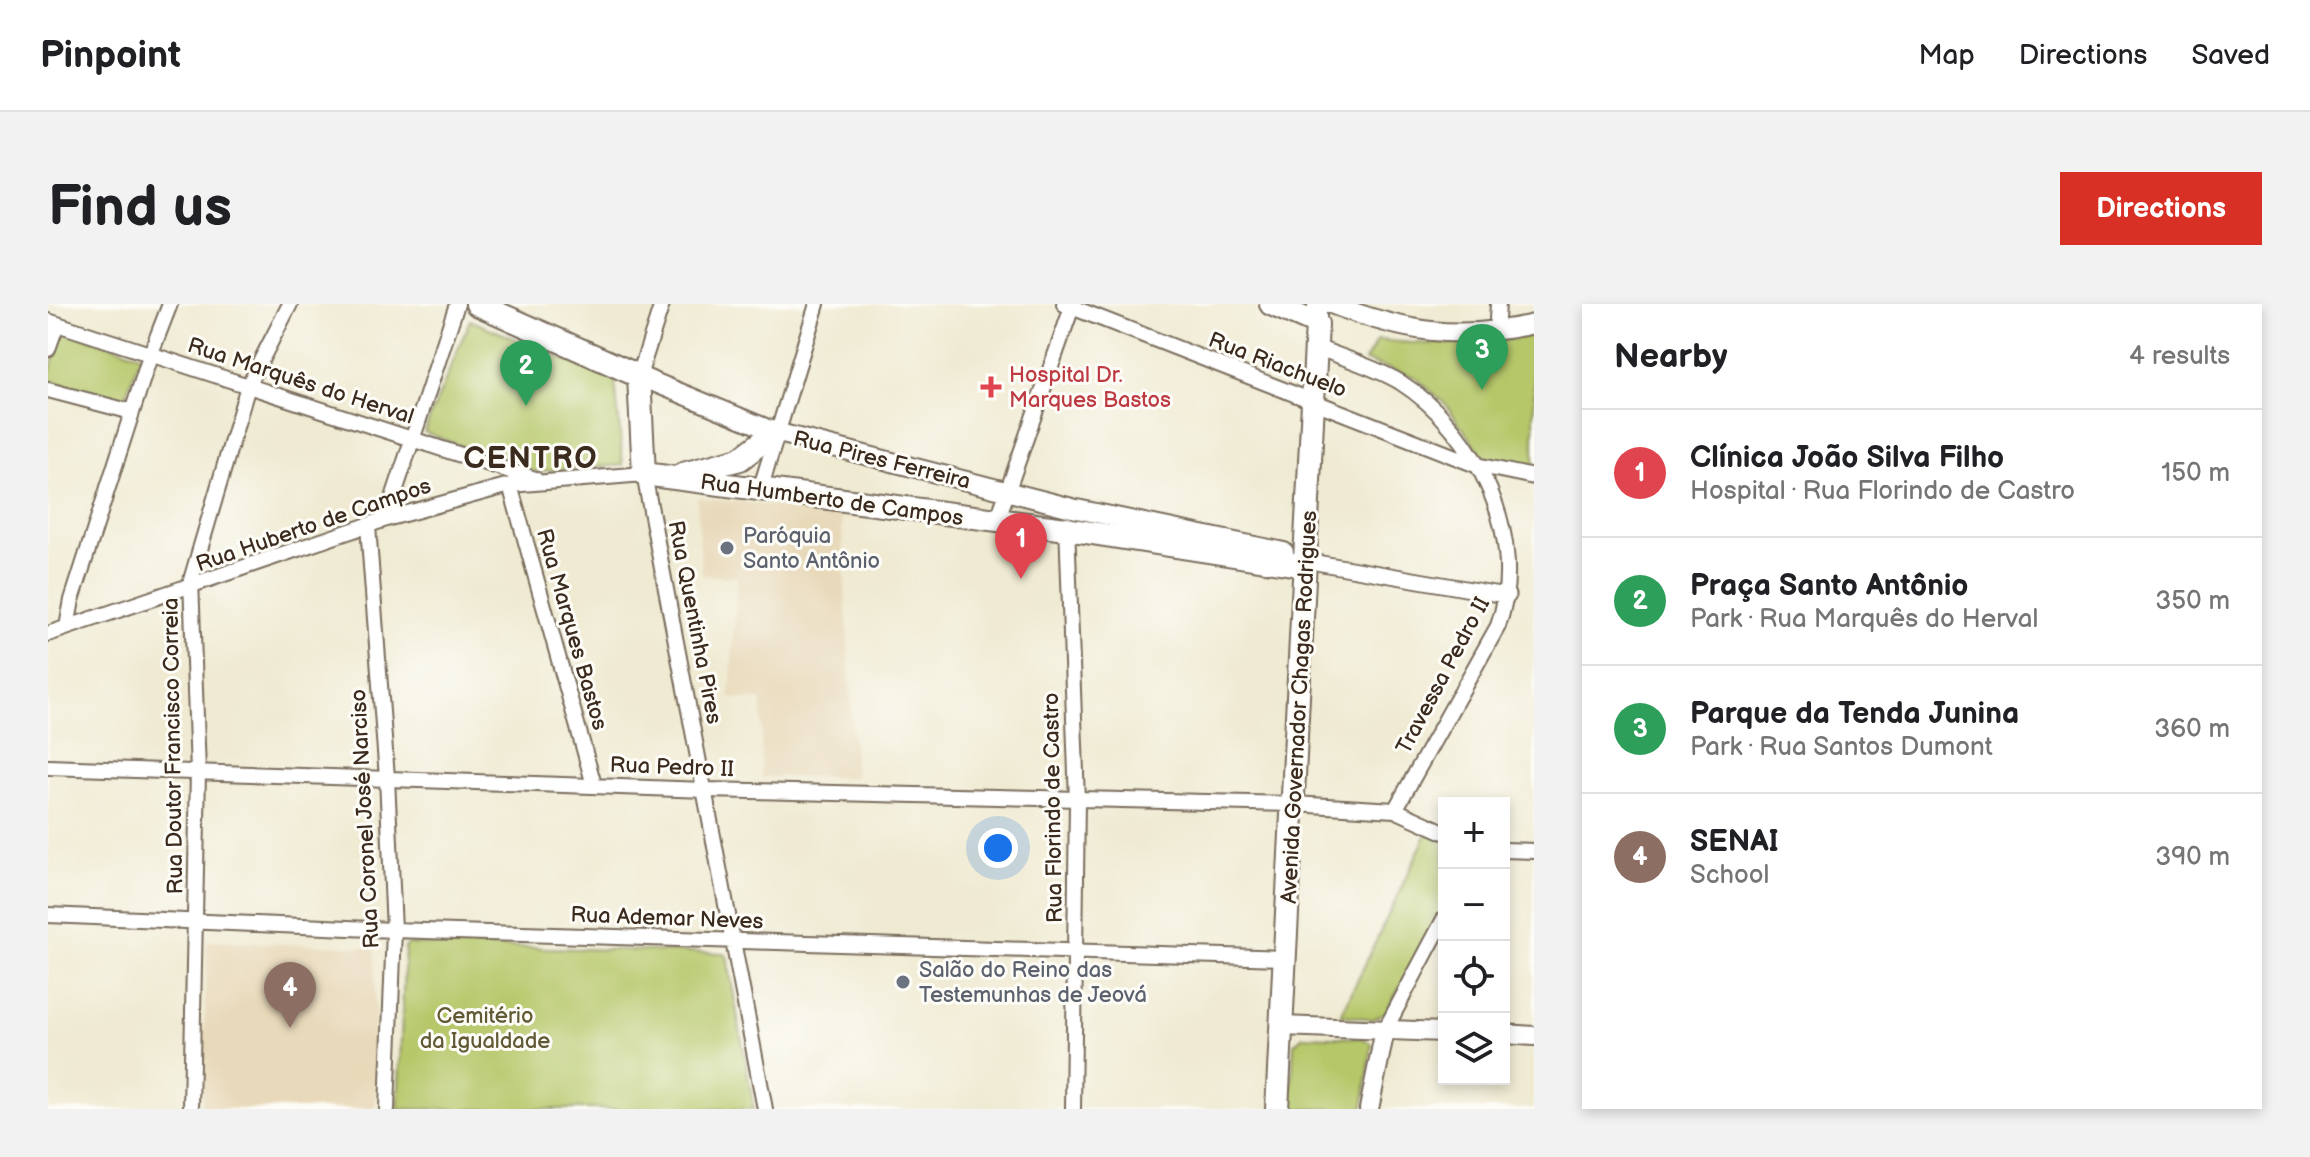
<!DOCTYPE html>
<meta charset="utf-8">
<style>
:root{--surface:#fff;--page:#f2f2f2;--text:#202124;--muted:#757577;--line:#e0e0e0;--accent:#d93025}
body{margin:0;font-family:"Balsamiq Sans",sans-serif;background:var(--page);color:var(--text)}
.controls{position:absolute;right:24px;bottom:24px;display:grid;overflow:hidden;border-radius:0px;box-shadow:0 4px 12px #0003}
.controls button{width:72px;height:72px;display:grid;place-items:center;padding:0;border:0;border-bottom:2px solid var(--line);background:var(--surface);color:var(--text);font:40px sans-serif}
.you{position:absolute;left:950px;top:544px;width:28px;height:28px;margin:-20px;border:6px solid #fff;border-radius:50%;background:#1a73e8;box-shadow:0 0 0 12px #1a73e833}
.badge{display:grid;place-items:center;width:52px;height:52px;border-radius:50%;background:var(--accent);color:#fff;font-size:26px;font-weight:700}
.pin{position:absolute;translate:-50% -66px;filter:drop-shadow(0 2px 4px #0008)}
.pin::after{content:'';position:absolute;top:42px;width:28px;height:24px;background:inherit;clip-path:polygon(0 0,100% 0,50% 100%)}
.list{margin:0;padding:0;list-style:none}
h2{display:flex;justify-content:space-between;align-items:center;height:104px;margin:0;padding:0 32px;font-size:34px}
h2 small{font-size:26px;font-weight:400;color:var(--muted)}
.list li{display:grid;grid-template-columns:52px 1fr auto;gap:24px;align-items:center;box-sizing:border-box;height:128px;padding:0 32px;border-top:2px solid var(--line)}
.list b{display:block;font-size:30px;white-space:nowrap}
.list p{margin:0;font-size:26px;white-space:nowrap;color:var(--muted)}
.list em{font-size:26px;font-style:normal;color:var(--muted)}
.icon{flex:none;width:44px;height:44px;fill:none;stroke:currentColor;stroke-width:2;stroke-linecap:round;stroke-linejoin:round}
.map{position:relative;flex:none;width:1486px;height:805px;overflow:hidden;border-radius:0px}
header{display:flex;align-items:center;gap:48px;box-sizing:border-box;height:112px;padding:0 40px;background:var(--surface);border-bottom:2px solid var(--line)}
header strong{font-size:38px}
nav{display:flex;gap:44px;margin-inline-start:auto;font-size:28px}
.intro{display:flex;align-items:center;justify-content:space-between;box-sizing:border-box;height:192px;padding:0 48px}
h1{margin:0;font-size:56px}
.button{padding:20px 36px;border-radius:0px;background:var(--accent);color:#fff;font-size:28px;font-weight:700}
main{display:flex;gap:48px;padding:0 48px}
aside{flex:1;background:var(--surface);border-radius:0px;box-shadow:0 4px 12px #0003}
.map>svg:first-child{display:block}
.built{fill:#e8d9ba}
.green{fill:#b6c769;stroke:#787844;stroke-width:2}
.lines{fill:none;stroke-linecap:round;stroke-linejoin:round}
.minor-casing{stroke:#7a6d5d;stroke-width:18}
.tertiary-casing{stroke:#7a6d5d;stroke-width:22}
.secondary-casing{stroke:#7a6d5d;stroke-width:26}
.minor{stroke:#fff;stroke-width:14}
.tertiary{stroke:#fff;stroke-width:18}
.secondary{stroke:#fff;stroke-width:22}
.health-dot{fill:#e0444e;stroke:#fdfcf7;stroke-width:3}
.worship-dot{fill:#6b7280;stroke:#fdfcf7;stroke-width:3}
.labels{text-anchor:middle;stroke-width:6;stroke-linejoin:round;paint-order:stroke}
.street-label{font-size:22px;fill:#3b2a1e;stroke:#fdfcf7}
.health-label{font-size:22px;fill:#be3a42;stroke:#fdfcf7;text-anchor:start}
.worship-label{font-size:22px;fill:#5b616d;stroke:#fdfcf7;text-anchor:start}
.park-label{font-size:22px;fill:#605934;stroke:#fdfcf7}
.district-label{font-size:30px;font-weight:bold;letter-spacing:2px;fill:#3b2a1e;stroke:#fdfcf7}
</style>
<header>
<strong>Pinpoint</strong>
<nav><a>Map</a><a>Directions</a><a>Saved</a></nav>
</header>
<div class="intro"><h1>Find us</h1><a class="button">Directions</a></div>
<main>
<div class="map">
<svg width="1486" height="805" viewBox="0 0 1486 805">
<rect width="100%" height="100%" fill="#fdfcf7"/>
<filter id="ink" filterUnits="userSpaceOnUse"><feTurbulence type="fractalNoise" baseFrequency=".0125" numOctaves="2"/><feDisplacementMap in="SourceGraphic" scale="16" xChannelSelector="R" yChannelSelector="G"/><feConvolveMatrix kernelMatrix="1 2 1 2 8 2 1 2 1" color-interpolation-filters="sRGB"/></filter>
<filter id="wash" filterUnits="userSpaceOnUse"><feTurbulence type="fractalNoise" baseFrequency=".006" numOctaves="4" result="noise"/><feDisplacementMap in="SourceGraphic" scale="32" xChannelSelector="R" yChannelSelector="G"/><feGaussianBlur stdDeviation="1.8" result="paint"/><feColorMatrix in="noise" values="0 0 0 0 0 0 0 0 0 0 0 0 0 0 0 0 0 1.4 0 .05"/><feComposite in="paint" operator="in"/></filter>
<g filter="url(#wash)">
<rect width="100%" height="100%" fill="#efead1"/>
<!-- built -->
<path class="built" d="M649 193 793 210 807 473H713L714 396 682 394 689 273 654 271Z
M159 637 327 643V805H154Z"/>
<!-- green -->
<path class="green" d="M422 16 567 77 575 161 484 168 376 128Z
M13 25 93 51 75 98 0 76Z
M1486 31V163L1437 154 1397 100 1367 73 1317 57 1330 36C1384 42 1433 42 1486 31Z
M1379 529 1396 537V605L1337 709 1325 715 1293 711Z
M361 640 675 649 679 652 706 805H350L357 643Z
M1255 732 1314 734 1324 740 1315 805H1243L1246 740Z"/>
</g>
<g filter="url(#ink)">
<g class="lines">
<!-- minor casing -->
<g class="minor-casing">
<path id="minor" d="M1016 0 1428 161 1486 173
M0 17 487 175
M1448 29 1450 0
M1268 43C1295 54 1327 63 1352 78 1429 127 1481 234 1450 322L1347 506
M0 45 9 20
M591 72 614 0
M0 86 84 108
M462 181 546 481
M712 186 769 0
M338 215 409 0
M949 217 1025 0
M1019 220 1029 497 1025 805
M320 222 339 474 346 626 339 805
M1258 252 1271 259 1460 292
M19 323 24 296 103 49 122 0
M0 330 338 215 462 181 596 170 717 805
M0 463 658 486 1246 500 1347 506 1396 528
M1456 546 1486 547
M0 611 346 626 1237 654
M1337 726 1396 615
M143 805 150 468 143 276 200 82 242 0"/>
</g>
<!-- tertiary casing -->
<g class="tertiary-casing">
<path id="tertiary" d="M1283 0C1356 28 1408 37 1486 20
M1269 20V0
M591 72 727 128 1024 204 1236 248
M1233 722 1396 728
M1456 730 1486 732
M1321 805 1337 726"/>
</g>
<!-- secondary casing -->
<g class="secondary-casing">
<path id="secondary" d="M429 0 591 72 596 170 1018 225 1257 262
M1223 0 1269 20 1229 805
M635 170 692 155 727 128"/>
</g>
<!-- minor -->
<use href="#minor" class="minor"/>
<!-- tertiary -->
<use href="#tertiary" class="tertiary"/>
<!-- secondary -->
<use href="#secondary" class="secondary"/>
</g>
</g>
<!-- markers -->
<path class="health-dot" d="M939 71h8v8h8v8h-8v8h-8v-8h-8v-8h8z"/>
<g class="worship-dot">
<circle cx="679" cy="244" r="8"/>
<circle cx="855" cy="678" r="8"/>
</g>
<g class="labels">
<!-- street labels -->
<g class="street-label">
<text transform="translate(1230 60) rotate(21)" y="8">Rua Riachuelo</text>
<text transform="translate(253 76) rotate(18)" y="8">Rua Marquês do Herval</text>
<text transform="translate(834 155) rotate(14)" y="8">Rua Pires Ferreira</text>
<text transform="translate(784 195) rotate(8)" y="8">Rua Humberto de Campos</text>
<text transform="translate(265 220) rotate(-19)" y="8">Rua Huberto de Campos</text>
<text transform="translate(648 318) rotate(79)" y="8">Rua Quentinha Pires</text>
<text transform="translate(525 325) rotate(74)" y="8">Rua Marques Bastos</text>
<text transform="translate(1394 371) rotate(-62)" y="8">Travessa Pedro II</text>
<text transform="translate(1250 403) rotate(-87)" y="8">Avenida Governador Chagas Rodrigues</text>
<text transform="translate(124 442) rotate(-91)" y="8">Rua Doutor Francisco Correia</text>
<text transform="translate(624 462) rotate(2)" y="8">Rua Pedro II</text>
<text transform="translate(1004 504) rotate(-91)" y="8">Rua Florindo de Castro</text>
<text transform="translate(316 515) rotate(-93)" y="8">Rua Coronel José Narciso</text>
<text transform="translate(619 613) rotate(2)" y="8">Rua Ademar Neves</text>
</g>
<!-- health labels -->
<g class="health-label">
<text x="961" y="78">Hospital Dr.<tspan x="961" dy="25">Marques Bastos</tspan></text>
</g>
<!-- worship labels -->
<g class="worship-label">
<text x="695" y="239">Paróquia<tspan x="695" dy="25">Santo Antônio</tspan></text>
<text x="871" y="673">Salão do Reino das<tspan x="871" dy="25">Testemunhas de Jeová</tspan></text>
</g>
<!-- park labels -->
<g class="park-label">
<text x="437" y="719">Cemitério<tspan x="437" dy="25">da Igualdade</tspan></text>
</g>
<!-- district labels -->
<g class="district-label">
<text x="483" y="164">CENTRO</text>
</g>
</g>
</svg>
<div class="controls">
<button>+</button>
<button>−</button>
<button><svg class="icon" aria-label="locate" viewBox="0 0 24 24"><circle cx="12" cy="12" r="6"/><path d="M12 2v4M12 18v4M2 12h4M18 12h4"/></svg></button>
<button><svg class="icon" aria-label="layers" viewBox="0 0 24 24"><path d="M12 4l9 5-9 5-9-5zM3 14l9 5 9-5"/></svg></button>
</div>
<div class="you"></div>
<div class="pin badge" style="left:973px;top:275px;background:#e0444e">1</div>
<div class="pin badge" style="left:478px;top:102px;background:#2e9e5b">2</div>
<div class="pin badge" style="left:1434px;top:86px;background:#2e9e5b">3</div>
<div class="pin badge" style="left:242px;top:724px;background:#8d6e63">4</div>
</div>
<aside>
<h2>Nearby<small>4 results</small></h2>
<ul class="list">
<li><span class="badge" style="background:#e0444e">1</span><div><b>Clínica João Silva Filho</b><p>Hospital · Rua Florindo de Castro</p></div><em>150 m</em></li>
<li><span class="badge" style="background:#2e9e5b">2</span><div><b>Praça Santo Antônio</b><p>Park · Rua Marquês do Herval</p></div><em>350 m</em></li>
<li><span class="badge" style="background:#2e9e5b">3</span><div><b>Parque da Tenda Junina</b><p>Park · Rua Santos Dumont</p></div><em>360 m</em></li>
<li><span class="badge" style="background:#8d6e63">4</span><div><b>SENAI</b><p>School</p></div><em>390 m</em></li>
</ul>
</aside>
</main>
